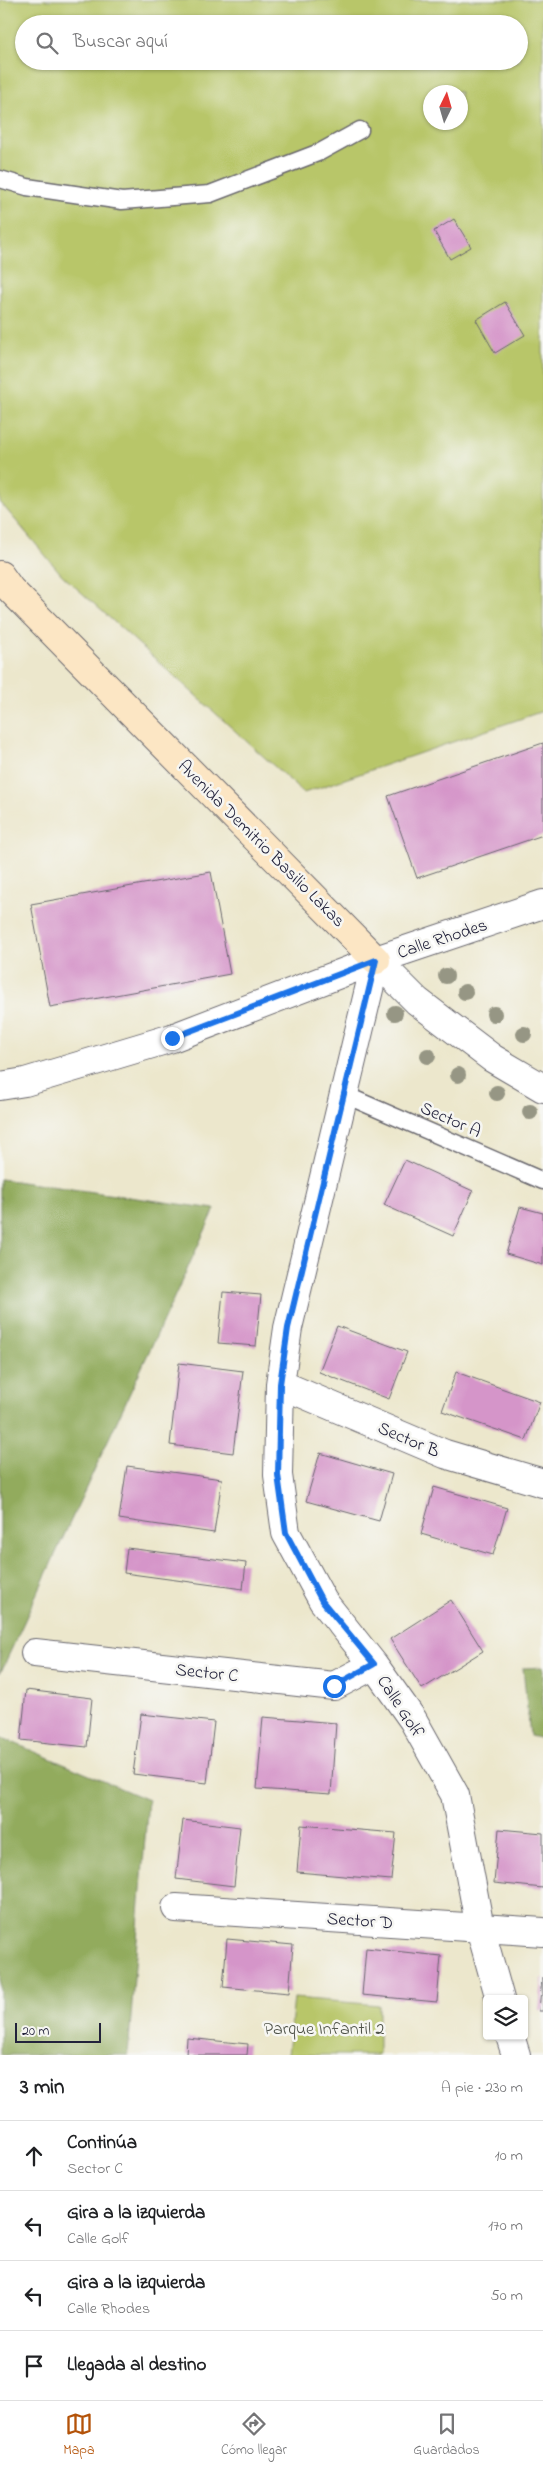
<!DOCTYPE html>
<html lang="es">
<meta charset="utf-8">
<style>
:root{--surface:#fff;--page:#f2f2f2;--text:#202124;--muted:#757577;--line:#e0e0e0;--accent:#b45309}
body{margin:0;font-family:"Indie Flower",sans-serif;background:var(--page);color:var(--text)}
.controls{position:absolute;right:15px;bottom:15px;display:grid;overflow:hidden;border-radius:5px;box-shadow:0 1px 4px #0004}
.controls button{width:45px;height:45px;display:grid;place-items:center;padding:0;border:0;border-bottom:1px solid var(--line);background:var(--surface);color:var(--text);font:25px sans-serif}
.compass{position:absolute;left:423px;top:85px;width:45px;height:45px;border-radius:50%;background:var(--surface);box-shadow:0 1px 4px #0004;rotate:5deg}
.scale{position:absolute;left:15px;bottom:12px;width:86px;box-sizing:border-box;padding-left:5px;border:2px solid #22223b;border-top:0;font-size:14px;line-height:18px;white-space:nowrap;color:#22223b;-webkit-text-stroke:4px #f6f6f2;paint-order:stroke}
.stop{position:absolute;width:15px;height:15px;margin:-11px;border:4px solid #1a73e8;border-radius:50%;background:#fff}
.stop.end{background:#1a73e8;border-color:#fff;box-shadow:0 1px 5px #0008}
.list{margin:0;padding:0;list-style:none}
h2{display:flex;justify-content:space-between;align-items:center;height:65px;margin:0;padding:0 20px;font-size:21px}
h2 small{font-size:16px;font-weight:400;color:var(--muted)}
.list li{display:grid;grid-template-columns:32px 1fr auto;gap:15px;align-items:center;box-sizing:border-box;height:70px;padding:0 20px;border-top:1px solid var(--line)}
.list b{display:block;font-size:19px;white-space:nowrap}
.list p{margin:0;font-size:16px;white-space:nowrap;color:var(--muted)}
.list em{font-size:16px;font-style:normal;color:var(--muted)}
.icon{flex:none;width:28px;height:28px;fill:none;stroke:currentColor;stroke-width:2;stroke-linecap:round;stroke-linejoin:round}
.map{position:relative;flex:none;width:543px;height:2055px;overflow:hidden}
.search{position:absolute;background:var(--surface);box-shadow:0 1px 4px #0004;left:15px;right:15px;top:15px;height:55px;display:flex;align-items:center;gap:12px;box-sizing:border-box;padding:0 18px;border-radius:28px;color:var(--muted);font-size:19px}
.sheet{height:345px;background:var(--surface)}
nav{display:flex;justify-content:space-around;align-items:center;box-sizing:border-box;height:70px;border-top:1px solid var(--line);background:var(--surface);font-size:14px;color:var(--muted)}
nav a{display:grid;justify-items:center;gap:2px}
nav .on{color:var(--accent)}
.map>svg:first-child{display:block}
.green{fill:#b8c669;stroke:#6d7452;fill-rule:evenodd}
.forest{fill:#92ab5d;stroke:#5a664c}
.building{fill:#d595c9}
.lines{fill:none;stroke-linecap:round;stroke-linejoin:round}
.lane-casing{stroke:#69676e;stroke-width:19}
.street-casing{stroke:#69676e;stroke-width:30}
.secondary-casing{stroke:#69676e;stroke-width:30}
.lane{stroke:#fff;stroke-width:16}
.street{stroke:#fff;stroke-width:28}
.secondary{stroke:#fce6c4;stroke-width:28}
.tree{fill:#969684}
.route{stroke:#1a73e8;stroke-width:6}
.labels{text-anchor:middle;stroke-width:5;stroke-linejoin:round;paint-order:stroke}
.street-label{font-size:18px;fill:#22223b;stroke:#f6f6f2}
.park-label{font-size:18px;fill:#4f5349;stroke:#f6f6f2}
</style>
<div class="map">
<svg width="543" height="2055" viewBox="0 0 543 2055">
<rect width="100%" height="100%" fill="#f6f6f2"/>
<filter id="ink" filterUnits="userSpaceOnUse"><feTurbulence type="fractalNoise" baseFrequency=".02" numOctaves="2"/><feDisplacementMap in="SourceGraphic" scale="10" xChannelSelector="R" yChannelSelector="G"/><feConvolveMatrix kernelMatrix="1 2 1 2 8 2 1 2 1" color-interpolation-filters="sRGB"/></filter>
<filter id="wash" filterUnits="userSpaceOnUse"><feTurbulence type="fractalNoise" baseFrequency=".0096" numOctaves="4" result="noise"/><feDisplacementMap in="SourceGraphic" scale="20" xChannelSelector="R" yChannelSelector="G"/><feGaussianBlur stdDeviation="1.12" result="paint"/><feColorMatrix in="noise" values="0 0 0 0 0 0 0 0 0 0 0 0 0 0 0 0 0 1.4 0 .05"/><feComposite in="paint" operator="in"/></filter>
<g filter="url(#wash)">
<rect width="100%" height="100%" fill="#ece7cc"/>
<!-- green -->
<path class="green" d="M0 0H543V711L304 793 62 575 0 502ZM24 24H519V61H24ZM430 92H460V122H430Z
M294 1998 379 2005V2055H288Z"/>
<!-- forest -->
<path class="forest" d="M0 1179 215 1209 0 1674Z
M543 1667V1739L530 1736 523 1668Z
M0 1737 148 1800 128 2055H0Z"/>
<g id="blocks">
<!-- building -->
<path class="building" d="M454 219 471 247 450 259 434 231Z
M505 302 525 335 495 353 476 320Z
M543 743V835L417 878 388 796Z
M211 872 230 974 50 1007 31 904Z
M405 1160 473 1191 453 1236 384 1205Z
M520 1207 543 1213V1265L506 1254Z
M223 1292 261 1295 256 1346 218 1343Z
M337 1326 407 1352 389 1399 319 1372Z
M179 1363 243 1371 233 1453 170 1445Z
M456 1372 540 1402 526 1440 442 1411Z
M320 1453 392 1474 379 1521 306 1501Z
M127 1466 222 1479 214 1533 119 1519Z
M434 1487 507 1508 493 1555 421 1534Z
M127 1548 246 1563 243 1589 124 1573Z
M451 1600 483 1651 422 1689 390 1639Z
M26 1690 92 1698 87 1747 21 1740Z
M141 1714 214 1722 207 1783 133 1774Z
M263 1717 336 1723 331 1794 257 1789Z
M183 1820 240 1827 234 1886 176 1879Z
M301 1825 396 1833 391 1880 297 1872Z
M499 1829 543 1833V1888L494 1883Z
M227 1939 293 1945 289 1993 223 1987Z
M366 1948 441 1956 437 2002 362 1995Z
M542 1978H543V2011H539Z
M187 2038 248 2044 247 2055H186Z"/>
</g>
</g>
<g filter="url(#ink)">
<use href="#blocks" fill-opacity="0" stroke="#69676e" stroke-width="1"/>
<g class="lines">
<!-- lane casing -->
<g class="lane-casing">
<path id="lane" d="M0 179 27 187 122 201 210 194 320 152 360 130
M343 1094 543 1181"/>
</g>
<!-- street casing -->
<g class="street-casing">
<path id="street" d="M376 960 288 1328 280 1384 278 1475 286 1533 323 1601 374 1665 413 1720 455 1795 480 1928 500 1999
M376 960 417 1001 492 1058 543 1088
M0 1086 25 1082 172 1038 376 960 543 904
M280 1384 445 1454 543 1483
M35 1653 334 1686 374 1665
M176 1908 543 1932
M510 2036 516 2055"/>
</g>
<!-- secondary casing -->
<g class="secondary-casing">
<path id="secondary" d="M0 575 10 589 376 960"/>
</g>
<!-- lane -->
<use href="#lane" class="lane"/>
<!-- street -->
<use href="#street" class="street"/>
<!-- secondary -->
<use href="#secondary" class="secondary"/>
</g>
<!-- trees -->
<g class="tree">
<circle cx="446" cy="976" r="8"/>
<circle cx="465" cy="992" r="8"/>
<circle cx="395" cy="1013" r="8"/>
<circle cx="494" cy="1014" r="8"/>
<circle cx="524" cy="1034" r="8"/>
<circle cx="428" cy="1056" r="8"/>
<circle cx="458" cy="1075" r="8"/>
<circle cx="497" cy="1093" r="8"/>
<circle cx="530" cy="1112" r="8"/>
</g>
</g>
<g class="lines" filter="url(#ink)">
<!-- route -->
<path class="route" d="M172 1038 376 960 288 1328 280 1384 278 1475 286 1533 322 1601 374 1664 334 1686"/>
</g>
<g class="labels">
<!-- street labels -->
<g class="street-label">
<text transform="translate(262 843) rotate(45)" y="6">Avenida Demitrio Basilio Lakas</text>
<text transform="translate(442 938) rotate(-18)" y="6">Calle Rhodes</text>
<text transform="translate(451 1119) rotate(24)" y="6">Sector A</text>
<text transform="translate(409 1439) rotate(23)" y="6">Sector B</text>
<text transform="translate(207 1672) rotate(6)" y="6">Sector C</text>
<text transform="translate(401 1706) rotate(57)" y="6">Calle Golf</text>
<text transform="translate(360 1920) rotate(4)" y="6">Sector D</text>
</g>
<!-- park labels -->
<g class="park-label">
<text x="324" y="2034">Parque Infantil 2</text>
</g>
</g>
</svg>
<div class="controls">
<button><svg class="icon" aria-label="layers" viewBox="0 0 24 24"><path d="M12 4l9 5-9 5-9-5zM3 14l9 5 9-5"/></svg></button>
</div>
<svg class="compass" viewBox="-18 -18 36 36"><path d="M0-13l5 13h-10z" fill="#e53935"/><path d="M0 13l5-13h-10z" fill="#757577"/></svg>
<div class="scale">20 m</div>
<div class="stop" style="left:334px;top:1686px"></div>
<div class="stop end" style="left:172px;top:1038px"></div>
<div class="search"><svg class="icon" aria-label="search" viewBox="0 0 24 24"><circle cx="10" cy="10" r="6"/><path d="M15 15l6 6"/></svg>Buscar aquí</div>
</div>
<section class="sheet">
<h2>3 min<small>A pie · 230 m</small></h2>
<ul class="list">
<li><svg class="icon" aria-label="ahead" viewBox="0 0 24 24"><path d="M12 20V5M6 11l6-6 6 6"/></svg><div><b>Continúa</b><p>Sector C</p></div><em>10 m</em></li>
<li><svg class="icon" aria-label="left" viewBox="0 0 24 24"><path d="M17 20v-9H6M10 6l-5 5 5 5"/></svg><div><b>Gira a la izquierda</b><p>Calle Golf</p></div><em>170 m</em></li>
<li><svg class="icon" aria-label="left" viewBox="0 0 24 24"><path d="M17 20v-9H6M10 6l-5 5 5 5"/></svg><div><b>Gira a la izquierda</b><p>Calle Rhodes</p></div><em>50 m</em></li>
<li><svg class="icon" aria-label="arrive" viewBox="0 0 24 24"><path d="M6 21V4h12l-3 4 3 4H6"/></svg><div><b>Llegada al destino</b></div></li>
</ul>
</section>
<nav>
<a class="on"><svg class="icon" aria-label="map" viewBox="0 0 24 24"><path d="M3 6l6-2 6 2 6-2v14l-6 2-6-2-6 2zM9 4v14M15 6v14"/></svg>Mapa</a>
<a><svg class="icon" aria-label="directions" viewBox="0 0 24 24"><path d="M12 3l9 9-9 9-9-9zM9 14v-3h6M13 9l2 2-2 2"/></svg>Cómo llegar</a>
<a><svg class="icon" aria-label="saved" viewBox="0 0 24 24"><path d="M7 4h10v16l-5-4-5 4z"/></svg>Guardados</a>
</nav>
